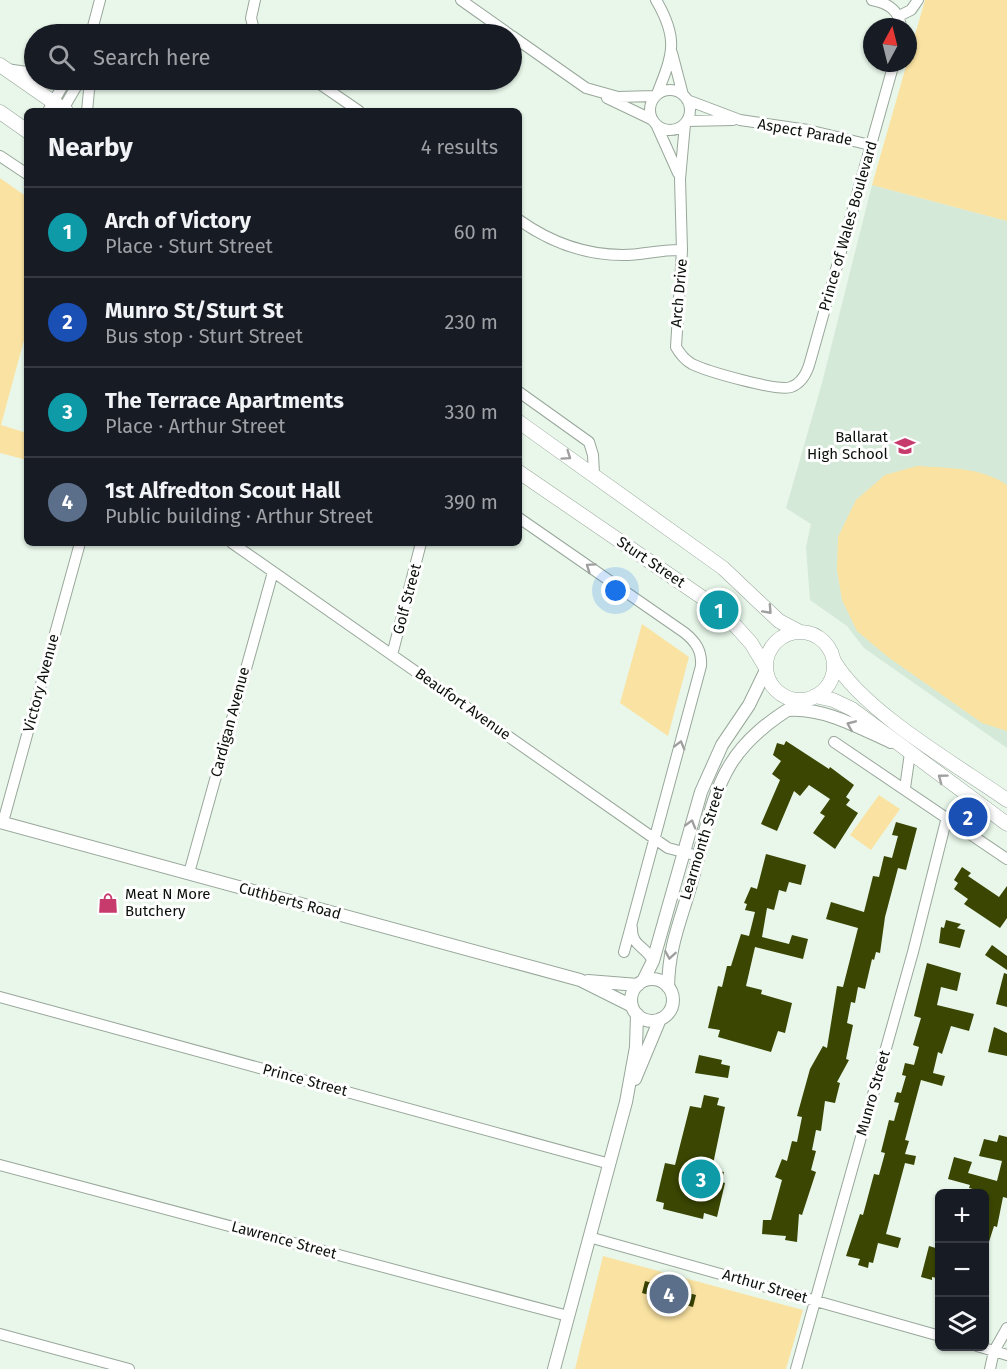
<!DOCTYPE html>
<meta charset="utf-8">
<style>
:root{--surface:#171b24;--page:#20242c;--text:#f1f3f6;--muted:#9ea1a6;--line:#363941;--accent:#7c3aed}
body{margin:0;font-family:"Fira Sans",sans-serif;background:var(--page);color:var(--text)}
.controls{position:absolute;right:18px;bottom:18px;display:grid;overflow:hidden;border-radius:9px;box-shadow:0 2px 4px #0004}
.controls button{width:54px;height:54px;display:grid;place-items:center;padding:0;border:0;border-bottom:2px solid var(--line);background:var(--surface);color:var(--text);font:30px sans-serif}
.compass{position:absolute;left:863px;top:18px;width:54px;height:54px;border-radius:50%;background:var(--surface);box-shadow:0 2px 4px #0004;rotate:7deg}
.you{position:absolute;left:616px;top:591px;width:21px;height:21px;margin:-15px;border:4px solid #fff;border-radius:50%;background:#1a73e8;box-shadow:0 0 0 9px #1a73e833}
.badge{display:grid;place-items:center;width:39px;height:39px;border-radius:50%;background:var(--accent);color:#fff;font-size:20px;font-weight:700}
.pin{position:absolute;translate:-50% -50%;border:3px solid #fff;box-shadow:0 2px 6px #0006}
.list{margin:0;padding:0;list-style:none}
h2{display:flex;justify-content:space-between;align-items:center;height:78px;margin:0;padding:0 24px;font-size:26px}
h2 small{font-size:20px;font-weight:400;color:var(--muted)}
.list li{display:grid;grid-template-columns:39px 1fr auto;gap:18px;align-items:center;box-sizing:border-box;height:90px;padding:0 24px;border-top:2px solid var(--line)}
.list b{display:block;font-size:22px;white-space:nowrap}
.list p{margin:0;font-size:20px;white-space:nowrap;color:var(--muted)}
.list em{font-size:20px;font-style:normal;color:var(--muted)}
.icon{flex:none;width:33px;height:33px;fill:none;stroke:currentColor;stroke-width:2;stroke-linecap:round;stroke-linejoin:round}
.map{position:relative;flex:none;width:1007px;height:1369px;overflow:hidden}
.search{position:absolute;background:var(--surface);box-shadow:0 2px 4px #0004;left:24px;top:24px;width:498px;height:66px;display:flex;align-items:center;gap:15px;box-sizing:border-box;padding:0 21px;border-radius:33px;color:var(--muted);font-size:22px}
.panel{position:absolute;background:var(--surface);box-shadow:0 2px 4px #0004;left:24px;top:108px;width:498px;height:438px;border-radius:9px}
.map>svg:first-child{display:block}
.built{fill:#d5e9d8}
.green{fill:#fae3a2}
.building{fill:#3a4602}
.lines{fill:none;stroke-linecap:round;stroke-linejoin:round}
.minor-casing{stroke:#99a79b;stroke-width:12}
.tertiary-casing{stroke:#99a79b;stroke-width:14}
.secondary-casing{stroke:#99a79b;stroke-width:15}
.minor{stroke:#fff;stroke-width:10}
.tertiary{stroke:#fff;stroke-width:12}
.secondary{stroke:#fff;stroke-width:14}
.oneway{stroke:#9e9f9e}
.labels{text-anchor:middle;stroke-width:6;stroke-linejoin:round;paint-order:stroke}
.street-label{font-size:15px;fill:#0c100c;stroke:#fff}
.poi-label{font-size:15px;fill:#0c100c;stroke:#fff;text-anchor:end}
</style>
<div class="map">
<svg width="1007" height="1369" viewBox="0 0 1007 1369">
<rect width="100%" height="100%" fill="#e8f7ea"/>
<!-- built -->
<path class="built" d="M872 185 1007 221V748L864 648 847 626 810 600 806 547 811 524 786 508 822 383Z"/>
<!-- green -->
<path class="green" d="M925 0H1007V221L872 185Z
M0 178 27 197V329L1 425 27 433V460L0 453Z
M917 466C947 468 981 467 1007 485V731L982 723 888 657 857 631 842 600 837 570 838 537 856 500 885 475Z
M642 624 689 657 668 736 620 703Z
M879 795 900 809 871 850 850 835Z
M603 1256 803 1310 786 1369H575Z"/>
<!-- building -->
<path class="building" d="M786 741 829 769 830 767 854 785 846 797 850 800 846 805 858 813 835 849 813 833 825 816 820 813 830 799 809 785 800 796 794 791 777 831 761 824 780 780 772 774 781 761 773 755 777 743 784 745Z
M896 822 917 828 906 870 898 868 885 917 880 953 876 952 874 960 872 959 865 989 858 987 855 1003 851 1002 847 1023 853 1025 846 1059 849 1060 837 1082 840 1083 835 1103 825 1101 821 1131 816 1130 812 1150 816 1151 811 1170 816 1172 802 1215 799 1214 797 1242 785 1240 786 1236 762 1234 763 1220H771L782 1180 775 1177 782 1159 787 1161 792 1141 797 1142 802 1117 797 1116 810 1069 823 1046 827 1048 837 986 843 987 858 928 826 919 831 902 864 912 873 876 879 877 884 856 892 858 898 836 892 835Z
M766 854 806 865 801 885 789 882 786 892 779 890 774 910 767 908 762 937 789 944 792 935 808 939 803 959 755 947 746 986 762 990 761 994 792 1003 785 1033 778 1031 771 1052 718 1037 720 1030 708 1028 718 986 722 987 727 966H731L741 934 749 936 755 912 745 910 747 904 744 903 751 887 757 889Z
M962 867 971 873 968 876 999 897 1007 886V918L1000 928 964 904 968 899 954 889 958 883 954 880Z
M946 920 961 924 957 928 965 930 960 948 939 943 941 927 944 928Z
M992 945 1007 956V970L985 955Z
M927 963 961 973 957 991 941 987 937 1005 974 1014 969 1031 951 1026 942 1054 938 1052 933 1073 945 1076 942 1086 921 1080 905 1140 909 1141 905 1154 916 1156 914 1165 905 1163 886 1234 901 1238 898 1248 878 1243 873 1263 869 1262 868 1268 858 1265 860 1259 846 1256 860 1214 863 1215 874 1174 879 1175 885 1153 881 1152 889 1120 894 1121 899 1103 894 1102 897 1092 901 1093 906 1076 902 1075 905 1063 914 1065 919 1047 913 1045 921 1018 914 1016Z
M1004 973 1007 974V1007L996 1004Z
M994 1027 1007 1033V1056L988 1052Z
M699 1055 722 1060 721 1064 730 1066 728 1078 695 1073Z
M704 1095 719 1098 717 1105 725 1107 712 1169 724 1172 721 1182 725 1183 717 1217 704 1213 703 1219 663 1209 664 1203 656 1201 665 1163 675 1165 690 1106 701 1108Z
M999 1135 1007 1137V1198L1003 1197 997 1227 994 1226 987 1248H984V1192L969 1188 970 1185 948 1179 954 1157 972 1162 968 1173 997 1181 1002 1161 979 1156 984 1139 997 1142Z
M929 1246 939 1249V1269L937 1278 932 1277V1280L921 1277Z
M645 1281 696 1295 693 1307 642 1293Z"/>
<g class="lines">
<!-- minor casing -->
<g class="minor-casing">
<path id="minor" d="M461 0 509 34
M656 0C679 39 673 54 657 94
M872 0C888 3 899 10 901 27
M899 16 911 10 918 0
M91 34 100 0
M255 34 251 18 255 0
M512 36 586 88 618 97 655 96
M672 53 683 95
M6 69 34 73
M314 80 359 111
M650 110a20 20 0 1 1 40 0a20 20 0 1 1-40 0Z
M607 98 653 120
M687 100 740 120 808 130 870 145
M48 111 66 80
M62 111 80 80
M87 111 90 80
M687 121 733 120
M656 124 678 173
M685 124 680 179 682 250 676 347C680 354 685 360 692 364 706 371 778 392 791 387 802 383 807 373 810 362L894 63
M0 156 27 174
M519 220C550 242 584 255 623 255 643 255 662 249 682 250
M519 392 589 442 593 455 594 474
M519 518 685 633C696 642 702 651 701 666L624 952
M232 543 655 839 668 848 698 856
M392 655 421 543
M834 742 1007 859
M905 788 910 753
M3 822 80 543
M189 873 273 572
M632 928C631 946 647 947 653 961
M0 997 610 1164
M0 1165 568 1316
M589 1237 940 1336
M0 1334 129 1369
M977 1346 1007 1355
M796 1369 913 952 947 817
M990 1369 994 1351 1007 1328"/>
</g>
<!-- tertiary casing -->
<g class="tertiary-casing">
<path id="tertiary" d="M788 710C823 707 860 728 891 742
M0 822 580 980 632 1006
M631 1000a21 21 0 1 1 42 0a21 21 0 1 1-42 0Z
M588 981 638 985
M643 981 653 961 701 792 722 745 749 705 766 670
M668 987C669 945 680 923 691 884 717 793 714 751 804 700
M635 1079 660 1019
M554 1369 626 1102 636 1047 637 1014"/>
</g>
<!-- secondary casing -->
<g class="secondary-casing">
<path id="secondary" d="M0 65 66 111
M0 112 27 131
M519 422 723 568 779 621 800 632
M519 472 722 611 751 643 766 668
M766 666a34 34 0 1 1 68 0a34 34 0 1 1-68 0Z
M834 661C864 712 957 765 1007 800
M815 696 833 700 852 709 1007 824"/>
</g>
<!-- minor -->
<use href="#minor" class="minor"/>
<!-- tertiary -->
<use href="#tertiary" class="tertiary"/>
<!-- secondary -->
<use href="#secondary" class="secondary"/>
</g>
<!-- one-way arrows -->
<defs><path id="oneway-chevron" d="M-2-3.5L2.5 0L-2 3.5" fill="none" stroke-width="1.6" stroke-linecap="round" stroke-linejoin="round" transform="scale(1.5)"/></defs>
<g class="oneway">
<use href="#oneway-chevron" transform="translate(567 456) rotate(35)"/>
<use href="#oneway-chevron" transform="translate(590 567) rotate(-145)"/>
<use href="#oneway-chevron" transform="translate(768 610) rotate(47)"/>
<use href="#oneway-chevron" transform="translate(851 725) rotate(-157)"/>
<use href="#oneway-chevron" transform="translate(680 745) rotate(-75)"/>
<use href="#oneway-chevron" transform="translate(942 778) rotate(-143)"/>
<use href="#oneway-chevron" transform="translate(691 824) rotate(-74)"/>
<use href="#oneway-chevron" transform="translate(670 955) rotate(99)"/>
</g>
<!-- icons -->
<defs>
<g id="school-bare" transform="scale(1.62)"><path d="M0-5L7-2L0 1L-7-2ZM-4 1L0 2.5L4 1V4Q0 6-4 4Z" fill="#c73b6c" stroke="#fff" stroke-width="2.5" paint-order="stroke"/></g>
<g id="shop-bare" transform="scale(1.62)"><path d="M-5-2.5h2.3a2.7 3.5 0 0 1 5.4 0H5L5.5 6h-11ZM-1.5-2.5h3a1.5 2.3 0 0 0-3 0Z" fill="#c73b6c" stroke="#fff" stroke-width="2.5" paint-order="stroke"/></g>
</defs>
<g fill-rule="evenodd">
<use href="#school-bare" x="905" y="446"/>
<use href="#shop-bare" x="108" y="903"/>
</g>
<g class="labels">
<!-- street labels -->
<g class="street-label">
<text transform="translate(805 132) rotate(10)" y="5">Aspect Parade</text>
<text transform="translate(848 226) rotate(-74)" y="5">Prince of Wales Boulevard</text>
<text transform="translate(679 293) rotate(-85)" y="5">Arch Drive</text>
<text transform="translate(651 562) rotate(34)" y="5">Sturt Street</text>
<text transform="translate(407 599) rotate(-75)" y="5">Golf Street</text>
<text transform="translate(41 683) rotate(-75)" y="5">Victory Avenue</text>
<text transform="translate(463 704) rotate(35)" y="5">Beaufort Avenue</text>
<text transform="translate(230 722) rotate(-75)" y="5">Cardigan Avenue</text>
<text transform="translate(702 843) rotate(-73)" y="5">Learmonth Street</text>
<text transform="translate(290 901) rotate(15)" y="5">Cuthberts Road</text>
<text transform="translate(305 1080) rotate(15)" y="5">Prince Street</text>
<text transform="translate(873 1093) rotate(-74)" y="5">Munro Street</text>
<text transform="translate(284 1240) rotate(15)" y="5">Lawrence Street</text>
<text transform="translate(765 1286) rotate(16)" y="5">Arthur Street</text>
</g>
<!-- poi labels -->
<g class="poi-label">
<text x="888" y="442">Ballarat<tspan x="888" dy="17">High School</tspan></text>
<text x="125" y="899" text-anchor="start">Meat N More<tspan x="125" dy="17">Butchery</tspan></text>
</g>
</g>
</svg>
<div class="controls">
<button>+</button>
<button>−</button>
<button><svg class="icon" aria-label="layers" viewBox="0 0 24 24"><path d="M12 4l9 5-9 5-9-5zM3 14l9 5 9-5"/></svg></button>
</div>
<svg class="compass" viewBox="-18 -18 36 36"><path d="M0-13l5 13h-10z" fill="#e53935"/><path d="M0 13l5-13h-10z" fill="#9ea1a6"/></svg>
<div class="you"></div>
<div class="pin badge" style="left:719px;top:610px;background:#0f9aa8">1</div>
<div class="pin badge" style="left:968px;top:817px;background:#1a4fb4">2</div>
<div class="pin badge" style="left:701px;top:1179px;background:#0f9aa8">3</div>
<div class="pin badge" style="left:669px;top:1294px;background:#5c6f8a">4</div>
<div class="search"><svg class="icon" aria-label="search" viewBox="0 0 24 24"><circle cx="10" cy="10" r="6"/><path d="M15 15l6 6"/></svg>Search here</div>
<section class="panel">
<h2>Nearby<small>4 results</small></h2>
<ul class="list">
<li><span class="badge" style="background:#0f9aa8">1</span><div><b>Arch of Victory</b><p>Place · Sturt Street</p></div><em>60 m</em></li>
<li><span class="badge" style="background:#1a4fb4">2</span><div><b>Munro St/Sturt St</b><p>Bus stop · Sturt Street</p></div><em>230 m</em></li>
<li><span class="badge" style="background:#0f9aa8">3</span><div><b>The Terrace Apartments</b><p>Place · Arthur Street</p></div><em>330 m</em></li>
<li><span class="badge" style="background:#5c6f8a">4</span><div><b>1st Alfredton Scout Hall</b><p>Public building · Arthur Street</p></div><em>390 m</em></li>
</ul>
</section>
</div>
